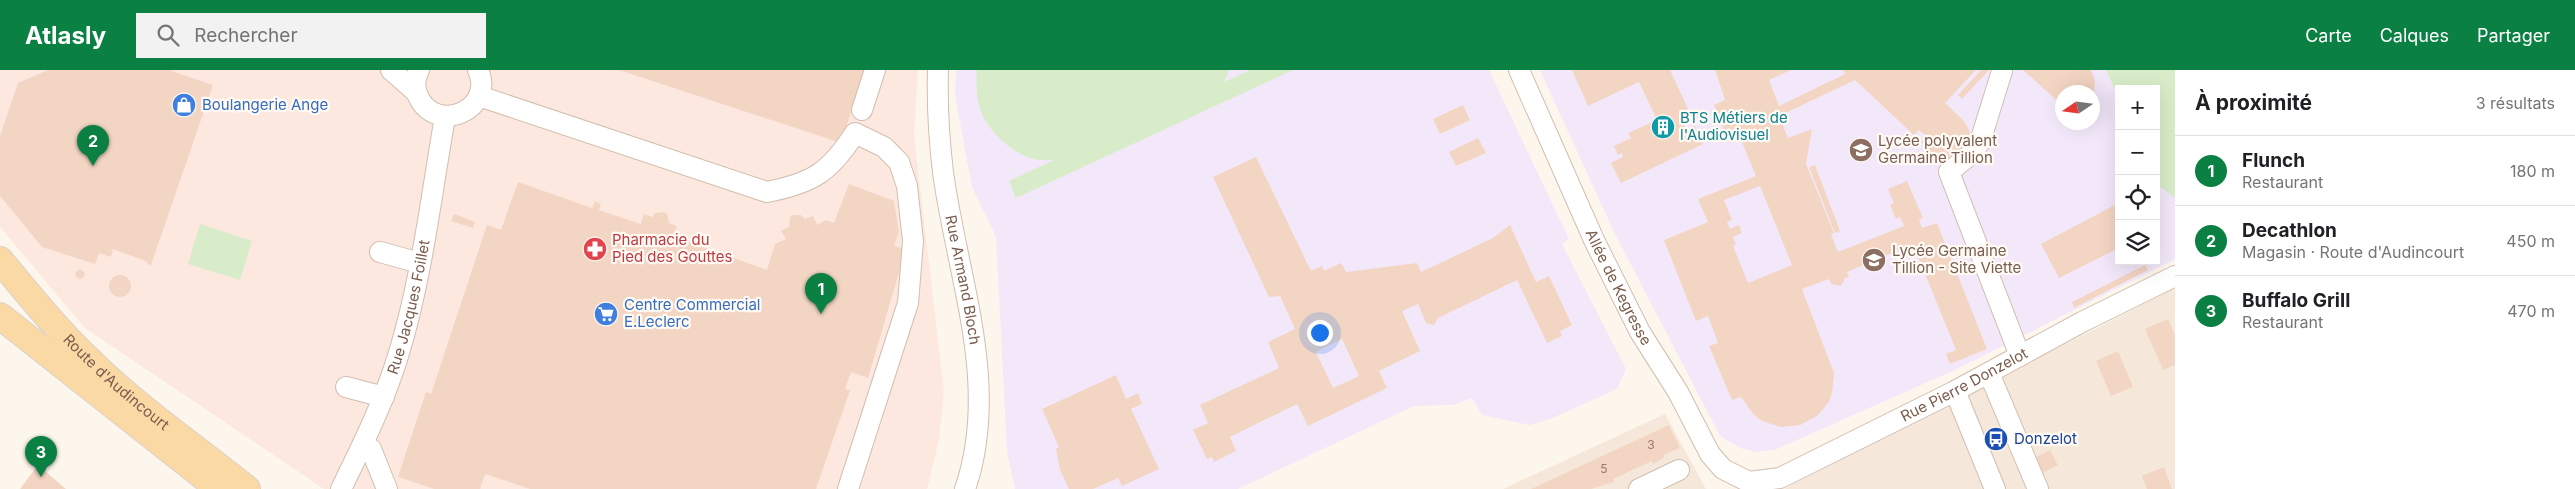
<!DOCTYPE html>
<html lang="fr">
<meta charset="utf-8">
<style>
:root{--surface:#fff;--page:#f2f2f2;--text:#202124;--muted:#757577;--line:#e0e0e0;--accent:#0b8043}
body{margin:0;font-family:Inter,sans-serif;background:var(--page);color:var(--text)}
.controls{position:absolute;right:15px;top:15px;display:grid;overflow:hidden;border-radius:0px;box-shadow:0 5px 20px #0002}
.controls button{width:45px;height:45px;display:grid;place-items:center;padding:0;border:0;border-bottom:1px solid var(--line);background:var(--surface);color:var(--text);font:25px sans-serif}
.compass{position:absolute;left:2055px;top:15px;width:45px;height:45px;border-radius:50%;background:var(--surface);box-shadow:0 5px 20px #0002;rotate:257deg}
.you{position:absolute;left:1319px;top:262px;width:18px;height:18px;margin:-12px;border:4px solid #fff;border-radius:50%;background:#1a73e8;box-shadow:0 0 0 8px #1a73e833}
.badge{display:grid;place-items:center;width:32px;height:32px;border-radius:50%;background:var(--accent);color:#fff;font-size:16px;font-weight:700}
.pin{position:absolute;translate:-50% -41px;filter:drop-shadow(0 1px 2px #0008)}
.pin::after{content:'';position:absolute;top:26px;width:18px;height:15px;background:inherit;clip-path:polygon(0 0,100% 0,50% 100%)}
.list{margin:0;padding:0;list-style:none}
h2{display:flex;justify-content:space-between;align-items:center;height:65px;margin:0;padding:0 20px;font-size:21px}
h2 small{font-size:16px;font-weight:400;color:var(--muted)}
.list li{display:grid;grid-template-columns:32px 1fr auto;gap:15px;align-items:center;box-sizing:border-box;height:70px;padding:0 20px;border-top:1px solid var(--line)}
.list b{display:block;font-size:19px;white-space:nowrap}
.list p{margin:0;font-size:16px;white-space:nowrap;color:var(--muted)}
.list em{font-size:16px;font-style:normal;color:var(--muted)}
.icon{flex:none;width:28px;height:28px;fill:none;stroke:currentColor;stroke-width:2;stroke-linecap:round;stroke-linejoin:round}
.map{position:relative;flex:none;width:2175px;height:419px;overflow:hidden}
header{display:flex;align-items:center;gap:30px;box-sizing:border-box;height:70px;padding:0 25px;background:var(--accent);color:#fff}
header strong{font-size:24px}
nav{display:flex;gap:28px;margin-inline-start:auto;font-size:18px}
.search{width:350px;height:45px;background:var(--page);display:flex;align-items:center;gap:12px;box-sizing:border-box;padding:0 18px;border-radius:0px;color:var(--muted);font-size:19px}
main{display:flex}
aside{flex:1;background:var(--surface)}
.map>svg:first-child{display:block}
.residential{fill:#f5e8da}
.commercial{fill:#fde8e0}
.education{fill:#f3e8fa;fill-rule:evenodd}
.green{fill:#d8ecc9}
.building{fill:#f3d5c3;fill-rule:evenodd}
.lines{fill:none;stroke-linecap:round;stroke-linejoin:round}
.minor-casing{stroke:#d1beb0;stroke-width:22}
.major-casing{stroke:#dad1cd;stroke-width:28}
.minor{stroke:#fff;stroke-width:20}
.major{stroke:#fbd9a5;stroke-width:26}
.labels{text-anchor:middle;stroke-width:4.5;stroke-linejoin:round;paint-order:stroke}
.number-label{font-size:12px;fill:#987a6a}
.shop-label{font-size:15px;fill:#366cbe;stroke:#fffaf3;text-anchor:start}
.culture-label{font-size:15px;fill:#0d838f;stroke:#fffaf3;text-anchor:start}
.education-label{font-size:15px;fill:#785e54;stroke:#fffaf3;text-anchor:start}
.health-label{font-size:15px;fill:#be3a42;stroke:#fffaf3;text-anchor:start}
.street-label{font-size:15px;fill:#7a5c4d;stroke:#fffaf3}
.transit-label{font-size:15px;fill:#164399;stroke:#fffaf3;text-anchor:start}
</style>
<header>
<strong>Atlasly</strong>
<div class="search"><svg class="icon" aria-label="search" viewBox="0 0 24 24"><circle cx="10" cy="10" r="6"/><path d="M15 15l6 6"/></svg>Rechercher</div>
<nav><a>Carte</a><a>Calques</a><a>Partager</a></nav>
</header>
<main>
<div class="map">
<svg width="2175" height="419" viewBox="0 0 2175 419">
<rect width="100%" height="100%" fill="#fdf6ec"/>
<!-- residential -->
<path class="residential" d="M2175 218V419H1784Z
M1665 344 1706 419H1503Z"/>
<!-- commercial -->
<path class="commercial" d="M0 0H918L914 66 944 321 939 370 927 419H324L85 258 0 157Z"/>
<!-- education -->
<path class="education" d="M956 0H1489L1569 169 1562 174 1626 299 1617 319 1550 349 1530 355 1482 345 1472 328 1453 335 1414 336 1238 419H1015L1007 382 996 167 972 117 955 26Z
M1540 0H2175V189L1955 300 1795 371 1774 380 1756 382 1740 378 1720 366 1613 160ZM2119 19H2156V191H2119ZM2062 22H2092V52H2062Z"/>
<!-- green -->
<path class="green" d="M977 0H1229L1224 12 1250 0H1293L1016 128 1009 111 1054 90C1049 90 1044 90 1039 90 1014 87 984 58 979 35 976 23 976 12 977 0Z
M2106 0H2175V128L2159 116 2156 109V19H2119V28Z
M200 154 252 171 240 210 188 194Z"/>
<!-- building -->
<path class="building" d="M48 0H169L213 15 151 195 147 194 148 192 113 179 111 187 99 183 95 194 42 177 0 126V66L18 13Z
M619 0H865L841 73Z
M1572 0H1670L1688 39 1679 43 1686 59 1695 56 1703 74 1621 113 1611 93 1623 87 1622 83 1618 85 1614 76 1631 68 1628 63 1657 50 1639 12 1588 36Z
M1715 0H1791L1769 10 1779 36 1845 4 1843 0H1976L1945 33 1964 51 1970 62 1969 75 1951 89H1945L1932 83 1921 72 1926 66 1919 60 1914 65 1855 10 1779 46 1788 68 1812 59 1806 94 1834 163 1831 164 1838 182 1904 156 1900 147 1896 149 1890 135 1894 133 1888 119 1907 111 1923 148 1919 150 1922 158 1937 153 1987 279 1950 294 1946 284 1956 280 1913 174 1847 202 1849 207 1845 208 1841 216 1831 214 1829 209 1802 219 1834 303 1832 323 1829 332 1817 346 1800 355 1781 357 1762 351 1754 345 1741 327 1732 330 1709 276 1718 273 1708 246 1696 251 1664 170 1708 152 1698 129 1756 106 1736 58 1725 63 1714 35 1725 30ZM1760 116 1792 195 1748 213 1733 176 1736 174 1733 167 1742 163 1739 155 1730 159 1727 152 1732 150 1724 130Z
M1981 0H1989L1962 29 1958 25Z
M2023 0H2091L2095 11 2094 21 2062 22V35Z
M1463 35 1470 50 1440 64 1433 49Z
M1478 68 1486 83 1456 96 1449 82Z
M1256 87 1311 201 1322 196 1324 201 1341 193 1346 202 1417 193 1421 202 1493 168 1510 155 1536 212 1549 206 1572 255 1560 261 1562 266 1547 273 1517 210 1438 248 1434 255 1426 253 1418 234 1402 241 1420 281 1379 301 1387 318 1308 356 1297 334 1230 367 1236 381 1214 392 1212 387 1207 389 1193 360 1208 353 1200 335 1279 298 1268 272 1295 259 1280 226 1269 227 1213 107ZM1342 269 1359 306 1333 318 1316 282Z
M1815 95 1840 161 1835 163 1809 97Z
M518 112 592 138 595 131 601 134 599 140 641 154 644 144 653 147 655 143 664 142 667 144 669 153 677 156 673 166 767 200 775 174 786 169 781 161 789 157 790 147 792 145H801L805 149 813 146 817 155 826 150 834 153 849 114 894 131 899 162 894 176 906 179 868 308 851 302 845 319 850 320 816 419H530L485 404 480 419H434L398 407 426 322 431 324 487 155 501 160Z
M2115 135 2119 143V178L2059 208 2041 174Z
M454 144 475 152 473 158 451 151Z
M2145 195 2148 200 2074 238 2072 232Z
M75.5 204a4.5 4.5 0 1 1 9 0a4.5 4.5 0 1 1-9 0Z
M109 216a11 11 0 1 1 22 0a11 11 0 1 1-22 0Z
M2168 249 2175 265V295L2163 300 2145 259Z
M2118 281 2133 317 2111 326 2096 291Z
M1116 305 1126 329 1138 323 1142 334 1131 339 1159 399 1122 416 1118 408 1093 419H1069L1060 400 1056 379 1059 377 1042 339Z
M1669 355 1680 378 1663 385 1664 388 1653 394 1652 391 1613 409 1614 412 1591 419H1531Z
M2050 380 2058 395 2043 403 2035 388Z
M38 395 66 419H20Z
M2164 397 2172 419H2147L2142 406Z"/>
<g class="lines">
<!-- minor casing -->
<g class="minor-casing">
<g id="minor">
<path d="M391 0 416 22"/>
<path d="M419 0C415 8 414 18 418 26 436 66 496 39 478 0"/>
<path id="s1" d="M938 0C937 34 939 69 943 102 957 207 1001 314 965 419"/>
<path id="s2" d="M1519 0 1594 170 1640 262 1678 322 1710 384 1723 399 1749 412 1780 408 1955 321 2082 252 2175 206"/>
<path d="M2002 1 1980 72 1971 84 1949 102 2020 286"/>
<path d="M479 26 767 122C813 113 830 102 855 63L884 77 899 92 907 116 913 171 908 233 848 419"/>
<path d="M862 40 875 0"/>
<path d="M380 182 420 193"/>
<path d="M1989 303 2038 419"/>
<path d="M346 317 384 327"/>
<path d="M1955 321 1995 419"/>
<path d="M363 374 371 379 387 419"/>
<path id="s3" d="M341 419C362 376 384 332 398 286 422 209 431 126 445 47"/>
<path d="M1639 419 1679 400"/>
</g>
</g>
<!-- major casing -->
<g class="major-casing">
<g id="major">
<path id="s4" d="M0 190C29 225 58 261 91 292 139 339 195 377 247 419"/>
<path d="M0 246 219 419"/>
</g>
</g>
<!-- minor -->
<use href="#minor" class="minor"/>
<!-- major -->
<use href="#major" class="major"/>
</g>
<!-- icons -->
<defs>
<g id="shop-disc" transform="scale(1.25)"><circle r="9.5" fill="#3f7fe0" stroke="#fffaf3"/><path d="M-5-2.5h2.3a2.7 3.5 0 0 1 5.4 0H5L5.5 6h-11ZM-1.5-2.5h3a1.5 2.3 0 0 0-3 0Z" fill="#fff"/></g>
<g id="building-disc" transform="scale(1.25)"><circle r="9.5" fill="#0f9aa8" stroke="#fffaf3"/><path d="M-4-6H4V6H1V3H-1V6H-4ZM-2.5-4.3h1.7v1.8h-1.7ZM.8-4.3h1.7v1.8H.8ZM-2.5-1h1.7V.8h-1.7ZM.8-1h1.7V.8H.8Z" fill="#fff"/></g>
<g id="school-disc" transform="scale(1.25)"><circle r="9.5" fill="#8d6e63" stroke="#fffaf3"/><path d="M0-5L7-2L0 1L-7-2ZM-4 1L0 2.5L4 1V4Q0 6-4 4Z" fill="#fff"/></g>
<g id="pharmacy-disc" transform="scale(1.25)"><circle r="9.5" fill="#e0444e" stroke="#fffaf3"/><path d="M-2-6h4v4h4v4h-4v4h-4v-4h-4v-4h4Z" fill="#fff"/></g>
<g id="supermarket-disc" transform="scale(1.25)"><circle r="9.5" fill="#3f7fe0" stroke="#fffaf3"/><path d="M-6-5.5h2.5l.6 2H6L4.5 2H-2.5L-4.4-4H-6ZM-1.5 3.2a1.3 1.3 0 1 0 .1 0ZM3 3.2a1.3 1.3 0 1 0 .1 0Z" fill="#fff"/></g>
<g id="bus-disc" transform="scale(1.25)"><circle r="9.5" fill="#1a4fb4" stroke="#fffaf3"/><path d="M-5-6H5V4H4V6H2V4H-2V6H-4V4H-5ZM-3.5-4V0h7V-4ZM-3.5 1.2v1.5H-2V1.2ZM2 1.2v1.5H3.5V1.2Z" fill="#fff"/></g>
</defs>
<g fill-rule="evenodd">
<use href="#shop-disc" x="184" y="35"/>
<use href="#building-disc" x="1663" y="57"/>
<use href="#school-disc" x="1861" y="80"/>
<use href="#pharmacy-disc" x="595" y="179"/>
<use href="#school-disc" x="1874" y="190"/>
<use href="#supermarket-disc" x="606" y="244"/>
<use href="#bus-disc" x="1996" y="369"/>
</g>
<g class="labels">
<!-- number labels -->
<g class="number-label">
<text x="1651" y="379">3</text>
<text x="1604" y="403">5</text>
</g>
<!-- shop labels -->
<g class="shop-label">
<text x="202" y="40">Boulangerie Ange</text>
<text x="624" y="240">Centre Commercial<tspan x="624" dy="17">E.Leclerc</tspan></text>
</g>
<!-- culture labels -->
<g class="culture-label">
<text x="1680" y="53">BTS Métiers de<tspan x="1680" dy="17">l'Audiovisuel</tspan></text>
</g>
<!-- education labels -->
<g class="education-label">
<text x="1878" y="76">Lycée polyvalent<tspan x="1878" dy="17">Germaine Tillion</tspan></text>
<text x="1892" y="186">Lycée Germaine<tspan x="1892" dy="17">Tillion - Site Viette</tspan></text>
</g>
<!-- health labels -->
<g class="health-label">
<text x="612" y="175">Pharmacie du<tspan x="612" dy="17">Pied des Gouttes</tspan></text>
</g>
<!-- street labels -->
<g class="street-label">
<text dy="5" stroke="none"><textPath href="#s1" startOffset="212">Rue Armand Bloch</textPath></text>
<text dy="5" stroke="none"><textPath href="#s2" startOffset="239">Allée de Kegresse</textPath></text>
<text dy="5" stroke="none"><textPath href="#s3" startOffset="195">Rue Jacques Foillet</textPath></text>
<text dy="5" stroke="none"><textPath href="#s4" startOffset="169">Route d'Audincourt</textPath></text>
<text dy="5" stroke="none"><textPath href="#s2" startOffset="716">Rue Pierre Donzelot</textPath></text>
</g>
<!-- transit labels -->
<g class="transit-label">
<text x="2014" y="374">Donzelot</text>
</g>
</g>
</svg>
<div class="controls">
<button>+</button>
<button>−</button>
<button><svg class="icon" aria-label="locate" viewBox="0 0 24 24"><circle cx="12" cy="12" r="6"/><path d="M12 2v4M12 18v4M2 12h4M18 12h4"/></svg></button>
<button><svg class="icon" aria-label="layers" viewBox="0 0 24 24"><path d="M12 4l9 5-9 5-9-5zM3 14l9 5 9-5"/></svg></button>
</div>
<svg class="compass" viewBox="-18 -18 36 36"><path d="M0-13l5 13h-10z" fill="#e53935"/><path d="M0 13l5-13h-10z" fill="#757577"/></svg>
<div class="you"></div>
<div class="pin badge" style="left:821px;top:244px">1</div>
<div class="pin badge" style="left:93px;top:96px">2</div>
<div class="pin badge" style="left:41px;top:407px">3</div>
</div>
<aside>
<h2>À proximité<small>3 résultats</small></h2>
<ul class="list">
<li><span class="badge">1</span><div><b>Flunch</b><p>Restaurant</p></div><em>180 m</em></li>
<li><span class="badge">2</span><div><b>Decathlon</b><p>Magasin · Route d'Audincourt</p></div><em>450 m</em></li>
<li><span class="badge">3</span><div><b>Buffalo Grill</b><p>Restaurant</p></div><em>470 m</em></li>
</ul>
</aside>
</main>
